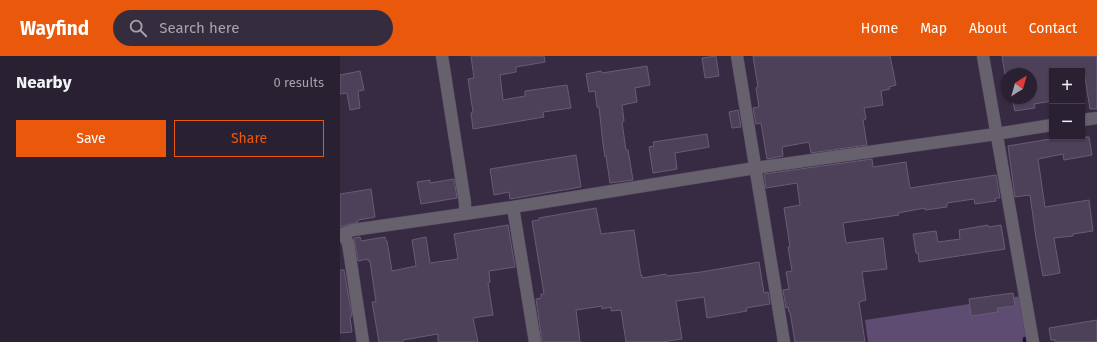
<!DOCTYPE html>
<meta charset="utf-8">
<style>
:root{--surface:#292032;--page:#352d3e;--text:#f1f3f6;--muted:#a5a3ac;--line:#453e4d;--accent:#ea580c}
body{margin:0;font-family:"Fira Sans",sans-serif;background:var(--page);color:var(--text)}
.controls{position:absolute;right:12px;top:12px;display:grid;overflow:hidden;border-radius:0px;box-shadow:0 1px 3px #0004}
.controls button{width:36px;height:36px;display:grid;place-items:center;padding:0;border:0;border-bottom:1px solid var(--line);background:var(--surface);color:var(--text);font:20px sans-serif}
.compass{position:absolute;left:661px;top:12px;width:36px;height:36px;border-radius:50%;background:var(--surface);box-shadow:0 1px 3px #0004;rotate:37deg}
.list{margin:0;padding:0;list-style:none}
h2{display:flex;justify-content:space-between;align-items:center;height:52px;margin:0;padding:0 16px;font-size:17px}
h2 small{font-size:13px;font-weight:400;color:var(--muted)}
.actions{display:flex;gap:8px;padding:12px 16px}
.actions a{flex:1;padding:9px 0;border:1px solid var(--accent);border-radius:0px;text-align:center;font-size:14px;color:var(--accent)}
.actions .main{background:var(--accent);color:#fff}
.icon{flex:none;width:22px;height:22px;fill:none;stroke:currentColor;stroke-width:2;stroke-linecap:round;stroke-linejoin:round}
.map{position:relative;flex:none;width:757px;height:286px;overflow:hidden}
header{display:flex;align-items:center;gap:24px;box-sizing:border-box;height:56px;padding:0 20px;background:var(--accent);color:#fff}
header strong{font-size:19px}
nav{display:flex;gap:22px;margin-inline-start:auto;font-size:14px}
.search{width:280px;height:36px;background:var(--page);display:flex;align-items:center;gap:10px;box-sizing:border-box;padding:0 14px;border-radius:22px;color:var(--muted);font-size:15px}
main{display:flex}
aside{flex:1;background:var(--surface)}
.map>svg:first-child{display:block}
.green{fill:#5f4c72}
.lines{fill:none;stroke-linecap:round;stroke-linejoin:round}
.stream{stroke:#260c3a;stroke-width:4.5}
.building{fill:#4d415a;stroke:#685b76}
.minor-casing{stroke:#554960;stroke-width:13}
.minor{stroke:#67616e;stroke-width:12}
</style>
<header>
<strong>Wayfind</strong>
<div class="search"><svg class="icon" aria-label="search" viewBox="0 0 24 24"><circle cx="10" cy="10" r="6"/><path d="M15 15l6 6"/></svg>Search here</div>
<nav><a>Home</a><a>Map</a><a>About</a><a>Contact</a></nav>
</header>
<main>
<aside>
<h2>Nearby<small>0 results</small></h2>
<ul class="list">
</ul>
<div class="actions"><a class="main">Save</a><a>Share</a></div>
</aside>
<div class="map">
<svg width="757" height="286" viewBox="0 0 757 286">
<rect width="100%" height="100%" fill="#372b43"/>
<!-- green -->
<path class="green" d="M682 240 690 286H528L525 264Z"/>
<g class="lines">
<!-- stream -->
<path class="stream" d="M685 283V286"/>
</g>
<!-- building -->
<path class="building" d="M131 0H204L205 6 176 11V16L160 19 163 44 185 40V35L227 29 231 52 203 56 204 61 133 73 131 57 133 56 128 23 134 22Z
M376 0 379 20 365 22 362 2Z
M413 0H550L556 29 549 31 550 33 541 35 543 49 524 52 526 63 523 64 527 89 471 97 469 86 442 91 443 100 427 103 421 67 416 68 413 52 419 51 416 32 418 31Z
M662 0H757V53H750L744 15H710L712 45 694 48 695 52 675 55 672 42H691V18H665Z
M307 10 310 29 295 32 297 46 282 49 284 65 282 66 286 94H288L293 124 270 127 266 100 265 101 263 88 259 51H257L255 35 249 36 246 18 261 15 262 17Z
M20 15 24 34 18 35 20 52 10 54 7 37 0 38V19Z
M398 54 401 71 392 72 389 56Z
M367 78 369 91 335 97 337 113 313 117 309 91 314 90 313 86Z
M710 81H749L752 99 724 104 723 98 698 103 705 151 749 144 753 175 733 178V180L714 182 720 217 703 220 696 182 690 139 675 141 668 90 710 83Z
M236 99 241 131 170 143 169 136 154 139 150 113Z
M532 103 533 111 566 106 570 132 656 119 660 142H655L656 145 635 148 634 143 607 147V151L585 154V152L558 157 559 159 503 167 506 187 543 182 547 213 522 216 526 244 519 246 525 286H455L450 256H449L448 251 446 252 443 234 449 233 446 216 452 215 448 191H450L444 152 460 149 457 127 426 132 424 118Z
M114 123 117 142 81 148 77 126 90 124V127Z
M31 133 35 161 18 164V166L0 171V138Z
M256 152 261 178 294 174 301 220 302 219V222L326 218 327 220 361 216 419 206 424 237 428 236 430 248 406 252 407 255 367 262 364 241 336 245 342 283 322 286H286L281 254 271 255V251L262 253V250L236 254 240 286H202L196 243 201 242V238H204L192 165 199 164V162Z
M168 169 175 211 149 215 150 226 148 227 153 259 133 262 138 286H98V278L63 284V286H39L32 246H36L30 205H28V203L18 205 14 182 20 181 21 185 45 181 46 185H47L52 215 76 210 72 184 86 181 90 207 118 203 114 178Z
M648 169 649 171 661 169 665 193 579 206 578 197H576L573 178 596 175 598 186 620 183 619 174Z
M0 214H4L12 260 10 261 12 276 0 277Z
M673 237 675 250 657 252 658 256 631 260 629 243Z
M757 264V286H715V284H711L709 272Z"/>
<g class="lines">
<!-- minor casing -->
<g class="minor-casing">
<path id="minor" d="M102 0 125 147V158
M397 0 444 286
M643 0 693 286
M742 64 757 62
M173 151 195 286
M3 178 8 187 23 286
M0 179 13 174 173 151 415 112 656 78 712 69"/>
</g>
<!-- minor -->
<use href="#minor" class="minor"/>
</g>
</svg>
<div class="controls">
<button>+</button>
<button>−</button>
</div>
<svg class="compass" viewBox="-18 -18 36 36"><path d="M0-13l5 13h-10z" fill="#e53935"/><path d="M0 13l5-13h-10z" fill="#a5a3ac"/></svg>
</div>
</main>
